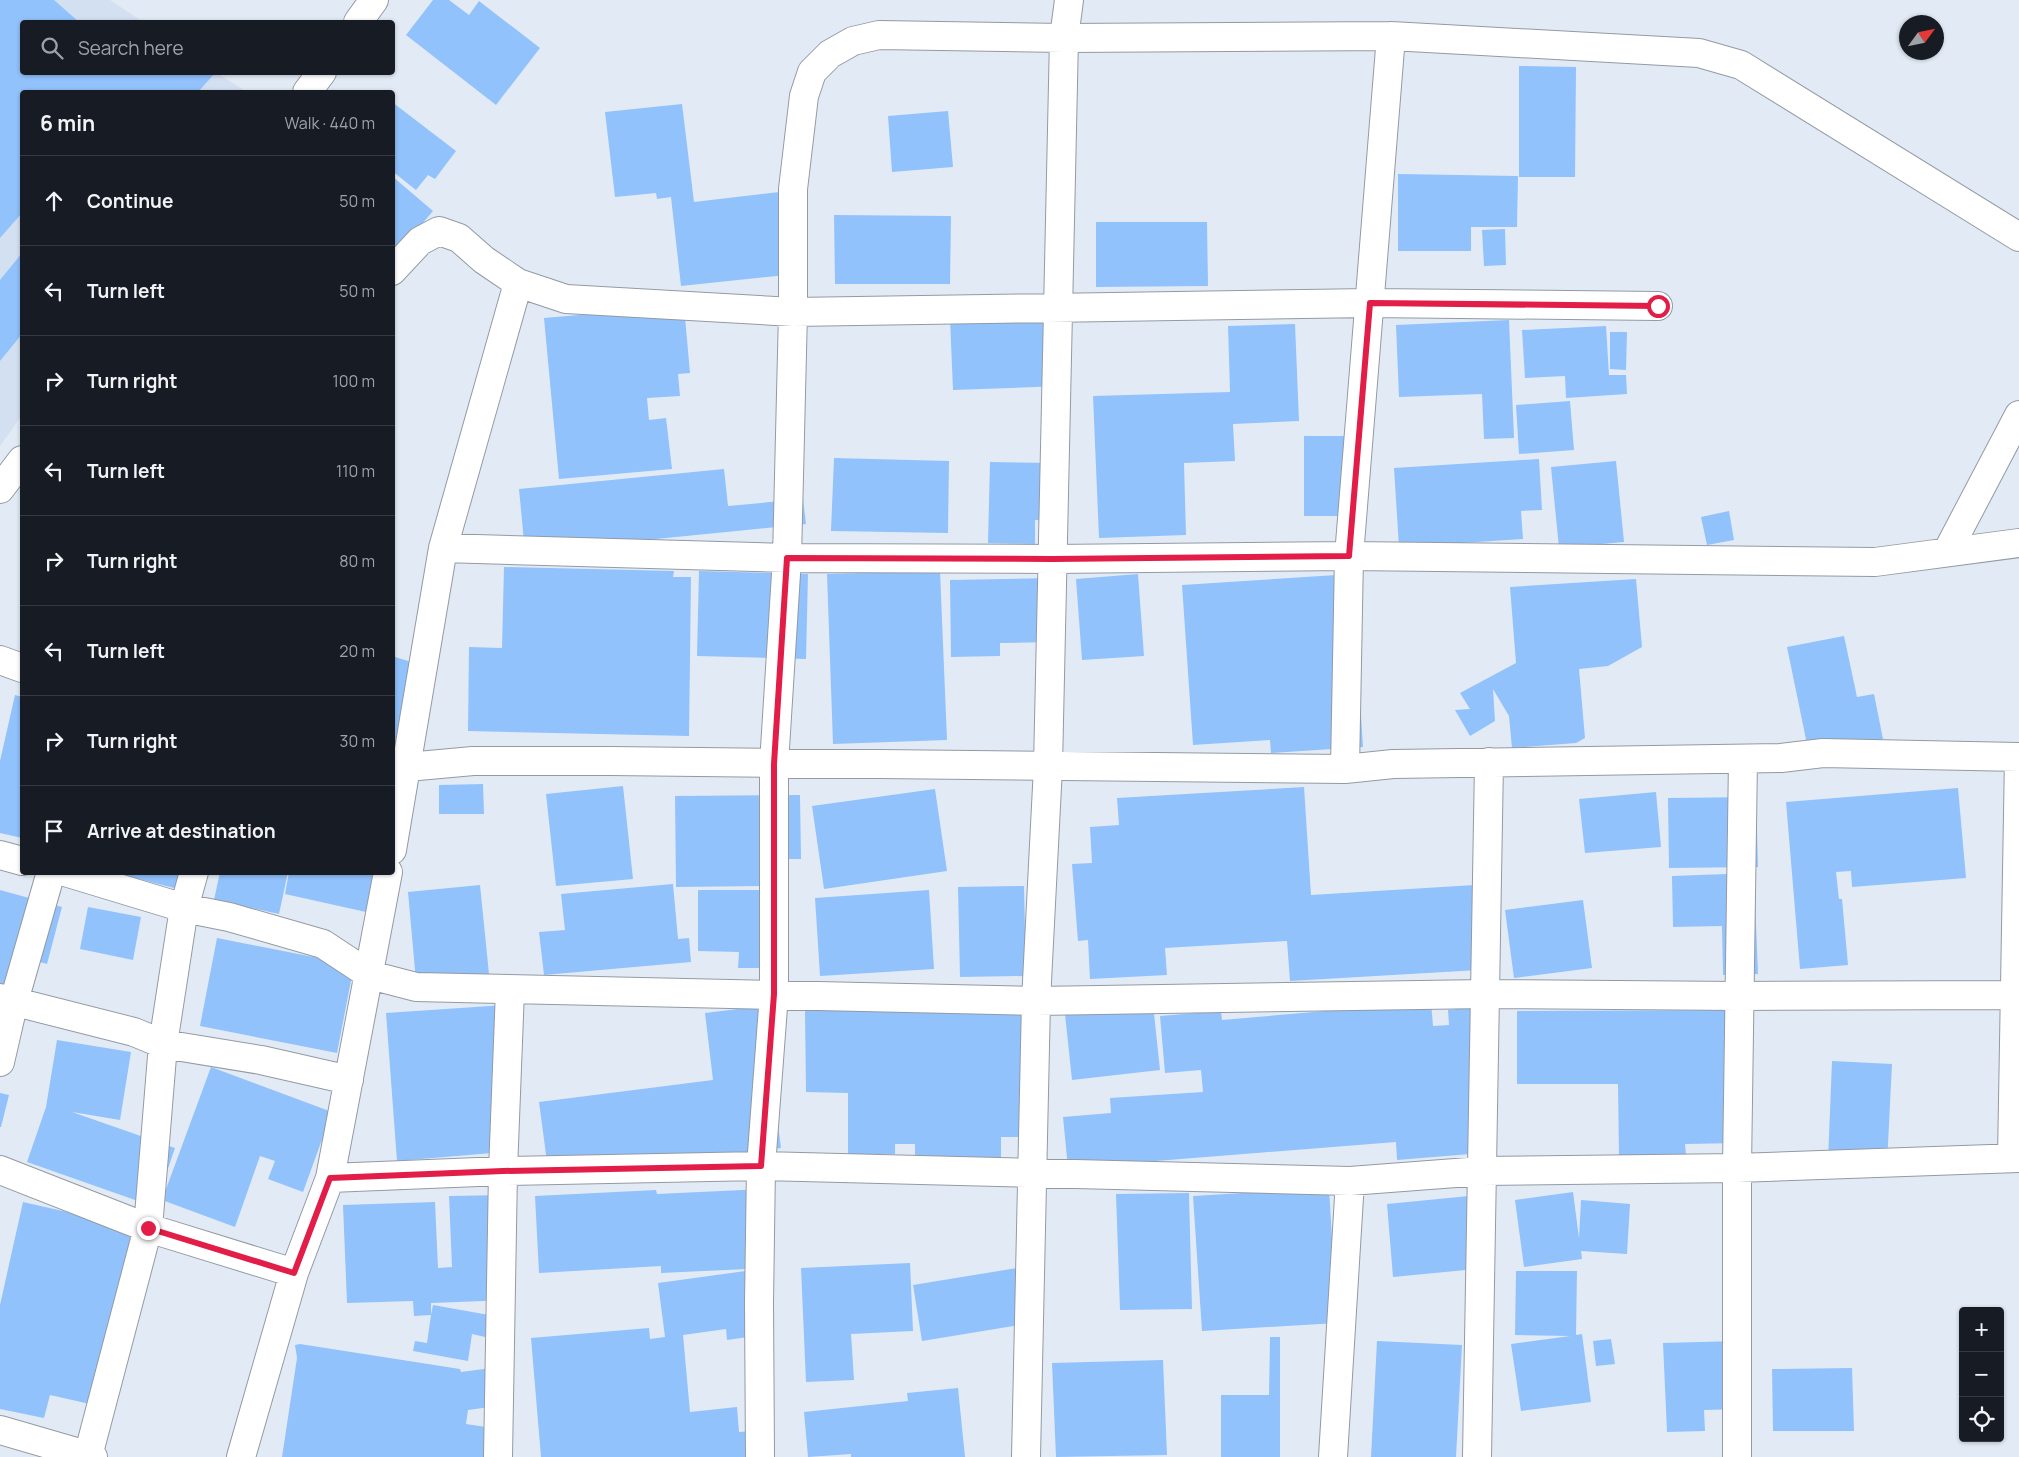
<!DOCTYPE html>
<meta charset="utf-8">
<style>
:root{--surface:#171b24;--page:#20242c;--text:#f1f3f6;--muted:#9ea1a6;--line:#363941}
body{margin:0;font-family:Manrope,sans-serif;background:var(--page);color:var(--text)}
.controls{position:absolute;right:15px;bottom:15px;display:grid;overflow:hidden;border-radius:5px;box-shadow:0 1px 4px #0004}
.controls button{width:45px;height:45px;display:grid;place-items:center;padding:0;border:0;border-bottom:1px solid var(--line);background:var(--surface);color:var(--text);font:25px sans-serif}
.compass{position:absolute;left:1899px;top:15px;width:45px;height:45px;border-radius:50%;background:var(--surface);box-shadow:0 1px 4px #0004;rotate:57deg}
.stop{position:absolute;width:15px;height:15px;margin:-11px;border:4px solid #e11d48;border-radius:50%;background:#fff}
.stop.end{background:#e11d48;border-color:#fff;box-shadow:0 1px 5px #0008}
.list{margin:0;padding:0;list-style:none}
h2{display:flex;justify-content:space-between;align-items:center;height:65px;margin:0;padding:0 20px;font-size:21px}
h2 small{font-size:16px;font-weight:400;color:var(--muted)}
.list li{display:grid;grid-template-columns:32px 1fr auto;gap:15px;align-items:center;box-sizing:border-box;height:90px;padding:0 20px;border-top:1px solid var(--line)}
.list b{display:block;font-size:19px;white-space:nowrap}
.list em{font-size:16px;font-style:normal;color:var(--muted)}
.icon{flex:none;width:28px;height:28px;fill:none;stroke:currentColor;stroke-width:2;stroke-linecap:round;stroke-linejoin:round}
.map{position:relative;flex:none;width:2019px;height:1457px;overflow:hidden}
.search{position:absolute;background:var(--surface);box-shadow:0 1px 4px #0004;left:20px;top:20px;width:375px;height:55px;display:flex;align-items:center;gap:12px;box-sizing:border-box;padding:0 18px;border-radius:5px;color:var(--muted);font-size:19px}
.panel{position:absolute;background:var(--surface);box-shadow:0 1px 4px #0004;left:20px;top:90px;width:375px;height:785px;border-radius:5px}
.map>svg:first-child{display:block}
.built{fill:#d3e0f1}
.building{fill:#91c2fc}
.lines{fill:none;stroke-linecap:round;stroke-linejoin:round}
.street-casing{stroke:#939aa4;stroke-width:30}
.street{stroke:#fff;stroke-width:28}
.route{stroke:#e11d48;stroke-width:6}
</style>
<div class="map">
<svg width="2019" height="1457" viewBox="0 0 2019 1457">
<rect width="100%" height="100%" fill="#e2ebf5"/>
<!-- built -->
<path class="built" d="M0 0H110L143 22H22V72L217 73 247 92H22V415L0 446Z"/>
<!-- building -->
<path class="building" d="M0 0H54L79 22H22V72H216L198 92H22V213L0 238Z
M433 0H449L469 15 479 1 540 48 496 105 406 35Z
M1519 66 1576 67 1575 177H1519Z
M392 102 456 151 435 179 428 175 416 190 392 171Z
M682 104 694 202 797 190 806 273 681 286 671 197 657 199 656 193 615 197 605 112Z
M948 111 953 167 892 172 888 116Z
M1398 174 1518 176 1517 227H1471V251H1398Z
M392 176 433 211 392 259Z
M834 215 951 216 950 284H835Z
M1096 222H1207L1208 286 1096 287Z
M1505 229 1506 265 1484 266 1482 230Z
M22 253V334L0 361V280Z
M684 306 690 373 678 374 680 396 647 398 649 420 666 418 672 469 559 479 544 318Z
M1060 315 1063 386 953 390 950 319Z
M1509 320 1514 438 1484 439 1482 394 1399 397 1396 325Z
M1295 324 1299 421 1233 424 1235 461 1184 463 1186 535 1099 538 1093 396 1230 392 1228 326Z
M1606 326 1609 375H1626L1627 394 1566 398 1565 376 1525 378 1522 330Z
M1610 332H1627L1626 370 1610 369Z
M1570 401 1574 450 1519 454 1516 405Z
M1304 436H1352L1358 516H1304Z
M834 458 949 461 948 533 831 531Z
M1539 459 1542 510 1521 511 1523 539 1399 547 1394 468Z
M1616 461 1624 542 1559 548 1551 467Z
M990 462 1059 463 1058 521 1035 520V544L988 543Z
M724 469 728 506 803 499 806 524 525 552 519 489Z
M1729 511 1734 540 1707 545 1701 517Z
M504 567 674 571 673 577H691L689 736 468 731 469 647 502 648Z
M699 571 808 574 806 659 697 656Z
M940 571 947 740 833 744 827 574Z
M1138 574 1144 656 1082 660 1076 579Z
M1352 574 1363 747 1271 753 1270 740 1193 745 1182 585Z
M1049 578V642L1000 643V656L951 657 950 580Z
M1636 579 1642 647 1608 666 1579 669 1585 738 1576 743 1512 748 1509 716 1493 689 1495 721 1470 736 1455 710 1470 709 1460 693 1516 663 1510 587Z
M1844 636 1857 697 1874 694 1883 739 1809 754 1787 647Z
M392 656 431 668 407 750 392 745Z
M15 695 22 697V838L0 833V761Z
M483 784 484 814H439V785Z
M623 786 633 879 556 886 546 794Z
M1304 787 1311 895 1491 884 1496 969 1290 981 1287 941 1165 948 1167 975 1090 979 1088 940 1078 941 1072 864 1092 863 1090 827 1119 825 1117 798Z
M1958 788 1966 878 1852 887 1851 871 1836 872 1839 899H1842L1848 965 1800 969 1786 802Z
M935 789 947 871 824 889 812 806Z
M1656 792 1661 847 1585 853 1579 799Z
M800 795 801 859H766V886L676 887 675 796Z
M1756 797 1758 867 1669 868 1668 798Z
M111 872H191L186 891Z
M220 872H288L279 914 214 900Z
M289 872H384L375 914 285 894Z
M1754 873 1758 974 1723 975 1722 926 1673 927 1672 876Z
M673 884 678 939 689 938 691 962 544 975 539 932 565 930 561 894Z
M480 885 489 974 416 981 408 892Z
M1024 886 1026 976 960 977 958 887Z
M0 890 62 907 47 964 25 958 16 992 0 988Z
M698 890H783V968H738L739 952 698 951Z
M929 890 934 969 820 976 815 898Z
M1583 900 1592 968 1514 978 1505 910Z
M88 907 141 917 133 960 80 949Z
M217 938 354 965 337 1053 200 1026Z
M1431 1002 1433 1026 1449 1025 1448 1010 1483 1006 1495 1152 1397 1160 1396 1142 1068 1168 1063 1117 1111 1113 1110 1098 1203 1092 1201 1070 1165 1073 1160 1016 1221 1011 1222 1020Z
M1153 1004 1160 1070 1072 1080 1065 1014Z
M505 1005 516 1151 397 1161 386 1013Z
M763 1006 781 1148 549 1177 539 1102 713 1080 705 1013Z
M1743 1010 1741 1143 1685 1144 1686 1155 1619 1156 1618 1084H1517V1011Z
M805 1011H1038L1027 1137H1001V1161L915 1162V1144H895V1154H848V1093L806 1092Z
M57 1040 131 1052 120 1120 72 1112 175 1148 155 1207 27 1162 46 1107Z
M1832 1061 1892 1064 1887 1164 1828 1161Z
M211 1067 332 1112 303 1192 268 1179 275 1161 260 1156 235 1227 162 1200Z
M0 1093 9 1095 1 1127H0Z
M1329 1188 1337 1323 1202 1331 1193 1196Z
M764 1189 768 1268 661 1273V1266L539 1273 535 1196 656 1190 657 1194Z
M1573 1192 1579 1238 1581 1200 1630 1204 1627 1254 1581 1251 1582 1259 1524 1267 1515 1200Z
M1189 1193 1192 1309 1120 1310 1116 1194Z
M506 1195 510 1300 431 1303V1315L433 1305 489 1315 485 1337 472 1334 468 1361 413 1351 415 1341 427 1343 431 1315 414 1316 413 1301 347 1303 343 1205 435 1202 438 1268 452 1267 449 1196Z
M1469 1196 1476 1269 1393 1277 1387 1204Z
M23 1202 151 1231 112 1409 50 1395 44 1418 0 1409V1305Z
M910 1263 913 1331 851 1334 854 1380 806 1382 801 1268Z
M1017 1268 1026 1324 922 1341 913 1285Z
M760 1269 769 1334 727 1340 726 1329 683 1335 690 1412 737 1407 739 1432 764 1430 767 1457H541L531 1338 649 1328 650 1339 665 1337 658 1283Z
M1516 1271H1577L1576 1335 1582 1334 1591 1402 1521 1411 1511 1344 1570 1336 1515 1335Z
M1270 1337H1280V1457H1221V1395H1269Z
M1611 1339 1615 1364 1596 1366 1593 1341Z
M1377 1341 1462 1345 1456 1457H1371Z
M1738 1341 1741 1409 1704 1410 1705 1431 1667 1432 1663 1343Z
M300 1344 460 1369 461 1372 499 1367 505 1405 468 1410 466 1424 499 1429 503 1457H282L297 1358 295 1345Z
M1163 1360 1167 1455 1056 1457 1052 1363Z
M1852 1368 1854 1431H1773L1772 1369Z
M958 1388 965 1457H851V1454L808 1457 804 1412 908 1401 907 1393Z"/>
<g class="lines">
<!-- street casing -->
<g class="street-casing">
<path id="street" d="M358 22 374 0
M307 92 322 72
M392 271 420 241 439 231 459 238 484 260 518 283 566 299 793 312 1370 303 1658 306
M0 489 22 460
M443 548 787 558 1052 559 1349 556 1875 562 2019 543
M1947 552 2019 415
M0 660 22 668
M392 764 407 767 473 761H610L1345 769 1393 764 1781 758 1823 753 2019 757
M1345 769 1349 556 1391 36
M392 850 443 548 518 283
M0 855 22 861
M65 872 184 908 229 917 323 944 370 975 416 987 1036 1001 1486 994 1739 996 2015 995
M0 998 134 1032 163 1044 261 1060 349 1080
M0 1062 14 1001 51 872
M2012 1158 2019 757
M0 1170 148 1228 294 1273 330 1178 388 872
M330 1178 503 1171 761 1166 1350 1181 1482 1171 1737 1168 2019 1158
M0 1430 93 1457
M88 1456 148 1228 163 1044 184 908 194 872
M241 1457 294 1273
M498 1457 503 1171 510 990
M760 1457 759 1303 761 1166 774 994V764L787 558 793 312V189L804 96 812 72 830 54 853 41 879 35 1064 38 1069 0
M1026 1457 1036 1001 1048 767 1064 38 1391 36 1699 53 1741 65 2019 237
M1333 1457 1350 1181
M1477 1457 1489 762
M1737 1457V1168L1743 759"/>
</g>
<!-- street -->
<use href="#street" class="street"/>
</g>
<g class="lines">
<!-- route -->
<path class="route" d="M148 1228 294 1273 330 1178 503 1171 761 1166 774 994V764L787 558 1052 559 1349 556 1370 303 1658 306"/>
</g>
</svg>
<div class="controls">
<button>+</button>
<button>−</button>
<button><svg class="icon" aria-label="locate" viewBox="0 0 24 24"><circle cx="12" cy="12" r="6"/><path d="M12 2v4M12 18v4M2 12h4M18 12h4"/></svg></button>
</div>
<svg class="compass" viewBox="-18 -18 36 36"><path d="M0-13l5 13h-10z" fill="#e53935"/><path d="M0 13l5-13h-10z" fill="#9ea1a6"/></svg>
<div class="stop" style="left:1658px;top:306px"></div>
<div class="stop end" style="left:148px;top:1228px"></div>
<div class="search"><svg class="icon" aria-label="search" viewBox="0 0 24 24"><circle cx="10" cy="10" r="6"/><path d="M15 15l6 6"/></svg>Search here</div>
<section class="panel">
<h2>6 min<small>Walk · 440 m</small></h2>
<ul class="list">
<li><svg class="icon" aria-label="ahead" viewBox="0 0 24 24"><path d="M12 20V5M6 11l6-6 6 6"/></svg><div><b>Continue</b></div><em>50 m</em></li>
<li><svg class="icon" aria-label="left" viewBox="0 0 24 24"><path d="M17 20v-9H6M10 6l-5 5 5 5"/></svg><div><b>Turn left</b></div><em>50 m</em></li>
<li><svg class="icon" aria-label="right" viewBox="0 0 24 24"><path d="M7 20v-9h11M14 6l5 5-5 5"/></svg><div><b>Turn right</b></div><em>100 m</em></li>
<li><svg class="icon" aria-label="left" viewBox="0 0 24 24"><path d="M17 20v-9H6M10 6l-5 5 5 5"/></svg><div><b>Turn left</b></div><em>110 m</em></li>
<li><svg class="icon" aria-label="right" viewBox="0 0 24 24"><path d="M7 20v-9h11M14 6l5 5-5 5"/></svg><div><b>Turn right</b></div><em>80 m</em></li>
<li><svg class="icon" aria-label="left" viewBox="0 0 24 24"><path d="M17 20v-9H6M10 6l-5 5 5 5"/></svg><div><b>Turn left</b></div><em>20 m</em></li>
<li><svg class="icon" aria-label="right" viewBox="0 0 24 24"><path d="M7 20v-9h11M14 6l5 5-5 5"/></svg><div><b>Turn right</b></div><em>30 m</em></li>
<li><svg class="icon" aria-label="arrive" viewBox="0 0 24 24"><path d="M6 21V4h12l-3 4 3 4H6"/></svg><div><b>Arrive at destination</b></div></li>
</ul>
</section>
</div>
